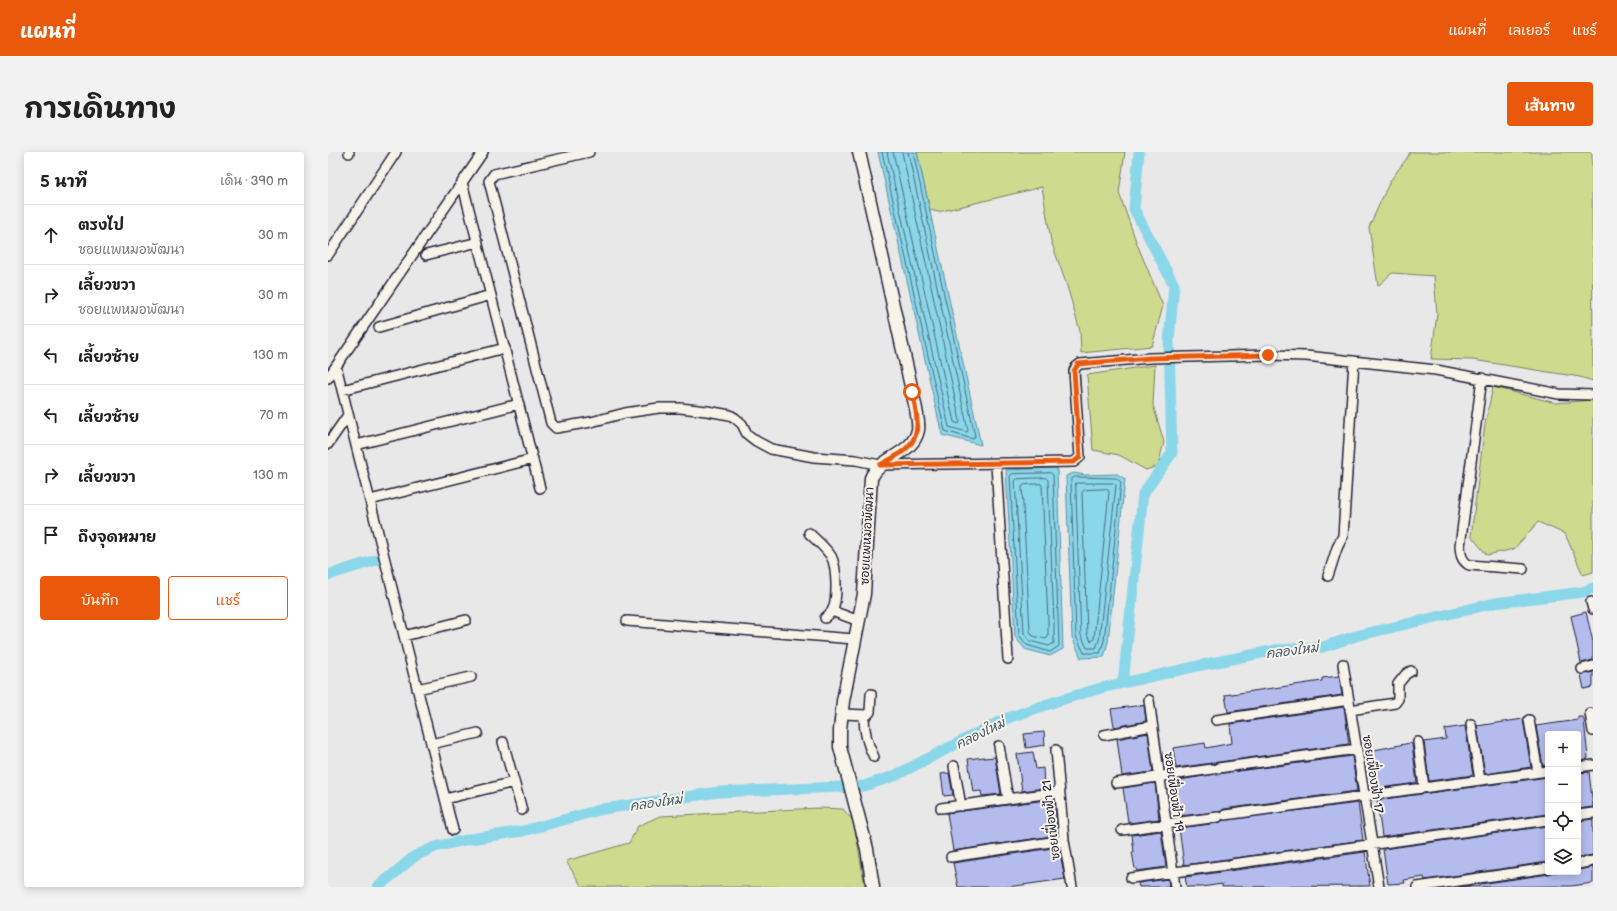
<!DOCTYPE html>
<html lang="th">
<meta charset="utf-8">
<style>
:root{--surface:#fff;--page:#f2f2f2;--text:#222;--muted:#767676;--line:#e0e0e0;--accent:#ea580c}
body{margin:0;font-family:"Balsamiq Sans","Playpen Sans Thai",sans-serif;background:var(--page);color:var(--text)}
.controls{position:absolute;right:12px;bottom:12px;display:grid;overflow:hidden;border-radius:4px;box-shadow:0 2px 10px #0003}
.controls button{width:36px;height:36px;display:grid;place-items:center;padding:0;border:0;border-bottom:1px solid var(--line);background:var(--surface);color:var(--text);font:20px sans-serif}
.stop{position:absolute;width:12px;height:12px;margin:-9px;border:3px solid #ea580c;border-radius:50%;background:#fff}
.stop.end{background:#ea580c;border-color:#fff;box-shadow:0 1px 4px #0008}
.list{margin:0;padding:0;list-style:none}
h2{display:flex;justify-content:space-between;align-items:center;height:52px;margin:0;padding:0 16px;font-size:17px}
h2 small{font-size:13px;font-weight:400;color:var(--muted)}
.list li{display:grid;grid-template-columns:26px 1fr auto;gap:12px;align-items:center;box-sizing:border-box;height:60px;padding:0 16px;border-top:1px solid var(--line)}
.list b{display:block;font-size:15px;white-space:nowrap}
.list p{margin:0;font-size:13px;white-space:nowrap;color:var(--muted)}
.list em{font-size:13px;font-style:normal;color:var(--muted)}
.actions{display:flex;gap:8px;padding:12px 16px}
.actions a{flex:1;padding:9px 0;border:1px solid var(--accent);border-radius:4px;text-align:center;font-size:14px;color:var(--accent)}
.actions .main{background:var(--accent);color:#fff}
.icon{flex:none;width:22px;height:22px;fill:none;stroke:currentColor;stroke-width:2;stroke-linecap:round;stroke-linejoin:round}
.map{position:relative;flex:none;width:1265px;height:735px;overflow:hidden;border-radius:4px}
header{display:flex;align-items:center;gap:24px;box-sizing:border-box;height:56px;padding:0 20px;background:var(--accent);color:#fff}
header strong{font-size:19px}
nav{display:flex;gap:22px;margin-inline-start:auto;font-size:14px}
.intro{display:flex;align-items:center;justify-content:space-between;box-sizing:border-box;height:96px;padding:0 24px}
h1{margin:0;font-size:28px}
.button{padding:10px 18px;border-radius:4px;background:var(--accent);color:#fff;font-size:14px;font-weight:700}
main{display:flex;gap:24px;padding:0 24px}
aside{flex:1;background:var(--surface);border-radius:4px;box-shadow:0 2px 10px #0003}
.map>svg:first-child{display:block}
.green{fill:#cedb8e;stroke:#787e64}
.water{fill:#8ad7e9;stroke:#608fa3}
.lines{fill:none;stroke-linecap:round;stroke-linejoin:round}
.shore{stroke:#4c6a81;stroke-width:1}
.canal{stroke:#8ad7e9;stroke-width:11}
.building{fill:#b3bced;stroke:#22223b}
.street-casing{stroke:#22223b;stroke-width:12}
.secondary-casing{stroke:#22223b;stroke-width:15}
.street{stroke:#f7f3e8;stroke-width:9}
.secondary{stroke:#f7f3e8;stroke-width:12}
.route{stroke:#ea580c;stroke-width:5}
.labels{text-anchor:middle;stroke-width:4;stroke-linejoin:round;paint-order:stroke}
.street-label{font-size:12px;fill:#22223b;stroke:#f7f3e8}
.water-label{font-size:13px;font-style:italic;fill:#41586f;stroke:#f7f3e8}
</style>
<header>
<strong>แผนที่</strong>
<nav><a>แผนที่</a><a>เลเยอร์</a><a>แชร์</a></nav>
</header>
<div class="intro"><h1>การเดินทาง</h1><a class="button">เส้นทาง</a></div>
<main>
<aside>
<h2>5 นาที<small>เดิน · 390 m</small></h2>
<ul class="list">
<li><svg class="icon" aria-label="ahead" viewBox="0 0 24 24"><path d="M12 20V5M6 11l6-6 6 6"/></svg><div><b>ตรงไป</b><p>ซอยแพหมอพัฒนา</p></div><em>30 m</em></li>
<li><svg class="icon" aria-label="right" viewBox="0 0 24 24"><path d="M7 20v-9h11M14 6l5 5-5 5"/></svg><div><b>เลี้ยวขวา</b><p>ซอยแพหมอพัฒนา</p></div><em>30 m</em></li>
<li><svg class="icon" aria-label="left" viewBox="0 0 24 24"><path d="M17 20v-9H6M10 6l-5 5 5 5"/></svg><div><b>เลี้ยวซ้าย</b></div><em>130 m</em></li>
<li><svg class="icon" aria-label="left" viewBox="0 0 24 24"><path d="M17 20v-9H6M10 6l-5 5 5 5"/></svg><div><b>เลี้ยวซ้าย</b></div><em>70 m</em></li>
<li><svg class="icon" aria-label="right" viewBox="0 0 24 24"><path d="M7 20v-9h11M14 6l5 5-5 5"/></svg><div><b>เลี้ยวขวา</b></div><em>130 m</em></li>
<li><svg class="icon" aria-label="arrive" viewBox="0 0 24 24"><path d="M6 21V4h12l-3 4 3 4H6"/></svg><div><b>ถึงจุดหมาย</b></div></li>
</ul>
<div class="actions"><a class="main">บันทึก</a><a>แชร์</a></div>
</aside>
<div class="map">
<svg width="1265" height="735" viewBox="0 0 1265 735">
<rect width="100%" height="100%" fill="#e9e8e9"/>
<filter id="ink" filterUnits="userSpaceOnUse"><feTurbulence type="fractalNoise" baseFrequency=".025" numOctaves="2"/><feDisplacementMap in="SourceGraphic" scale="8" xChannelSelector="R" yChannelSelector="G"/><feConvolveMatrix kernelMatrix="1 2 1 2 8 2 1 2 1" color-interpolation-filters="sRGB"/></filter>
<g filter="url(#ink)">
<!-- green -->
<path class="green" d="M589 0H797L791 41 809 92 835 154 824 194 753 201 752 179 739 134 723 89 714 35 610 60 602 58Z
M1082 0H1264L1265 229 1252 225 1145 208 1103 207 1109 162 1106 124 1064 121 1050 134 1041 75 1062 29 1079 6Z
M827 213 825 253 836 290 830 314 818 318 791 303 765 298 759 223Z
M1165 235 1228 251 1265 248V420L1255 423 1237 382 1210 370 1186 397 1159 403 1143 384 1157 272Z
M492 656 515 657 526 670 537 735H254L238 709 301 691 310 674 332 664Z"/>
<!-- water -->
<path class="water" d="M550 0H589L653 293 614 283Z
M729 316 735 497 722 504 697 497 687 485 678 318Z
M746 321 757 323 789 322 797 327 780 490 776 505 753 506 744 485 738 324Z"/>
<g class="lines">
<!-- shore -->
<path class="shore" d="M554 0 617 279 645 287 647 284 585 0
M559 0 621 275 639 280 640 278 580 0
M565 0 626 270 631 272 632 269 574 0
M723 321 725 323 731 494 722 500 699 493 691 483 682 324 684 322Z
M747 325 788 326 793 330 776 489 772 501H756L748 484 743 328Z
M718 326 720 328 726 470V491L721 494 702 489 696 481 687 329 689 327Z
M748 331H786L788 333 771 488 768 496H759L753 483Z
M713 332 714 334 720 470V485L718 487 705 484 702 479 694 335 696 333Z
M779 337 781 340 766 487 763 489 759 482 754 340 756 338Z"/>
<!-- canal -->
<path class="canal" d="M0 423 48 408
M795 531 815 342 844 301 841 189 846 133 806 57 811 0
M50 735 87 704 107 695 142 687 195 679 275 657 391 640 536 634 566 624 677 567 729 549 773 536 874 513 948 498 995 495 1028 484 1167 451 1255 440 1265 436"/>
</g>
<!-- building -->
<path class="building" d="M1258 460 1265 490V508L1253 511 1243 464Z
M1265 520V535L1256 537 1253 523Z
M1011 524 1014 543 900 560 897 543 994 529V526Z
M816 553 818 569 787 575 786 574 783 557Z
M1016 555 1021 592 848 616 845 596 877 591 878 596 904 591 902 572Z
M1250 565H1255L1256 568 1260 606H1259V608L1250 609V582H1220V613L1215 614 1208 574 1250 568Z
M1195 567 1203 615 1157 622 1149 574Z
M1137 574 1145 623 1101 629 1096 590 1118 587 1117 577Z
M716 580 717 593 698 596 696 582Z
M820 581 825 620 794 624 789 587Z
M1082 591 1084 592 1089 631 1046 637 1041 599Z
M705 600 708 617 715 616 716 636 694 639 689 602Z
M1024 604 1029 639 896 657 892 660 850 664 845 629 888 622Z
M656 605V606L667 605 673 642 654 644 653 639 645 640 640 607Z
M1261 620 1265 655 1250 657V621Z
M621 621 625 643 616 644 613 622Z
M1220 625V662L1054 685 1049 648Z
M827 631 831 667 802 671V669L800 670 795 636Z
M726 647 730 683 625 699 619 661Z
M1030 651 1035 688 856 713 851 676 891 671 895 668Z
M1265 667V703L1250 706V669Z
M1220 674V710L1097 728 1096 725 1076 728 1077 731 1060 732 1055 697Z
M833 679 838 715 809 719 808 716 807 717 804 700H806L804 683Z
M731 695 737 727 680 735H630L625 711Z
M1037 700 1042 734 894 735V732L874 735H859L857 725Z
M1265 715V731L1243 734 1131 735 1221 722 1224 720H1250V718Z
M840 727 841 735H811L810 731Z"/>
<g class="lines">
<!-- street casing -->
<g class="street-casing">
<path id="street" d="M21 0V1
M261 0 166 22 161 29 223 271 228 276 263 270 297 261 331 256H352L379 259 402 263 407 266 414 272 419 282 428 289 443 297 486 305 528 308 552 313 746 310 752 305 746 219 748 215 752 212 822 206 940 203 978 204 1108 218 1231 242 1265 243
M134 30 212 336
M0 103 68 0
M98 103 150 90
M51 175 163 143
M8 214 125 678
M0 226 155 0
M1154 226 1132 394C1133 403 1133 408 1141 413L1195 417
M14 238 177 196
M0 292 20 263
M28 293 191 252
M668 312 680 507
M42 348 205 307
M481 381C489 389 497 395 503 404 509 415 510 448 504 459 502 462 499 464 497 466
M1000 424 1009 396 1015 384 1026 209
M1263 450 1265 457
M504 459 531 469
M299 469 526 487
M76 484 138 468
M1015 512 1051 735
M1254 517 1265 514
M89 537 143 525
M821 548 847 735
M1022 558 1067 551 1070 547V532L1078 522 1083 519
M1262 561 1265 579
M514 562 539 563 542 560 543 542
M536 564C536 579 539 592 546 605
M888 568 1021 548
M1201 568 1210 620
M1143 572 1152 628
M776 583 824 574
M175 590 194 658
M1090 590 1096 635
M103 592 150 581
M671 594 680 647
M728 598 736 688 744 735
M626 614 633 654
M1250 615 1265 613
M890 616 1029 597
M788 631 884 617
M117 647 186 630
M613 656 731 640
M897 663 1220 619
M1250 663 1265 661
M794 678 890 665
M623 705 736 688
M904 712 1220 668
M1250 712 1265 709
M803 726 898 713
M1089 735 1220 716"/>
</g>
<!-- secondary casing -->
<g class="secondary-casing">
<path id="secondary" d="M531 0 588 257C589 263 591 272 590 278 585 303 552 305 543 326L536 442 515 549 512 578V595L539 697 545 735"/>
</g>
<!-- street -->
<use href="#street" class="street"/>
<!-- secondary -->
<use href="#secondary" class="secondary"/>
</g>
</g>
<g class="lines" filter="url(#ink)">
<!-- route -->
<path class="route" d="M584 240C594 282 592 293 552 313L746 310 752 305 746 219 750 212 822 206 940 203"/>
</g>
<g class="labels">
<!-- street labels -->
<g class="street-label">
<text transform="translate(539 384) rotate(-87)" y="4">ซอยแพหมอพัฒนา</text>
<text transform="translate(1045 622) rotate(81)" y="4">ซอยเฟื่องฟ้า 17</text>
<text transform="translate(846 640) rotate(82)" y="4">ซอยเฟื่องฟ้า 19</text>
<text transform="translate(723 668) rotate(-97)" y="4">ซอยเฟื่องฟ้า 21</text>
</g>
<!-- water labels -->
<g class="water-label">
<text transform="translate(964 498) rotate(-7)" y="5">คลองใหม่</text>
<text transform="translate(652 581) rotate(-26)" y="5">คลองใหม่</text>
<text transform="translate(328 650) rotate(-8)" y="5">คลองใหม่</text>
</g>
</g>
</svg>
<div class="controls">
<button>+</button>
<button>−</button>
<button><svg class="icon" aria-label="locate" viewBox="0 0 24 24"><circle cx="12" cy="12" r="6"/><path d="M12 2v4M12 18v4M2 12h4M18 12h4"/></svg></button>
<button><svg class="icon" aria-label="layers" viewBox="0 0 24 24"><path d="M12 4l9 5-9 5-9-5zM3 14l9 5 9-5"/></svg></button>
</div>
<div class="stop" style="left:584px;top:240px"></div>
<div class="stop end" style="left:940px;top:203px"></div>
</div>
</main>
